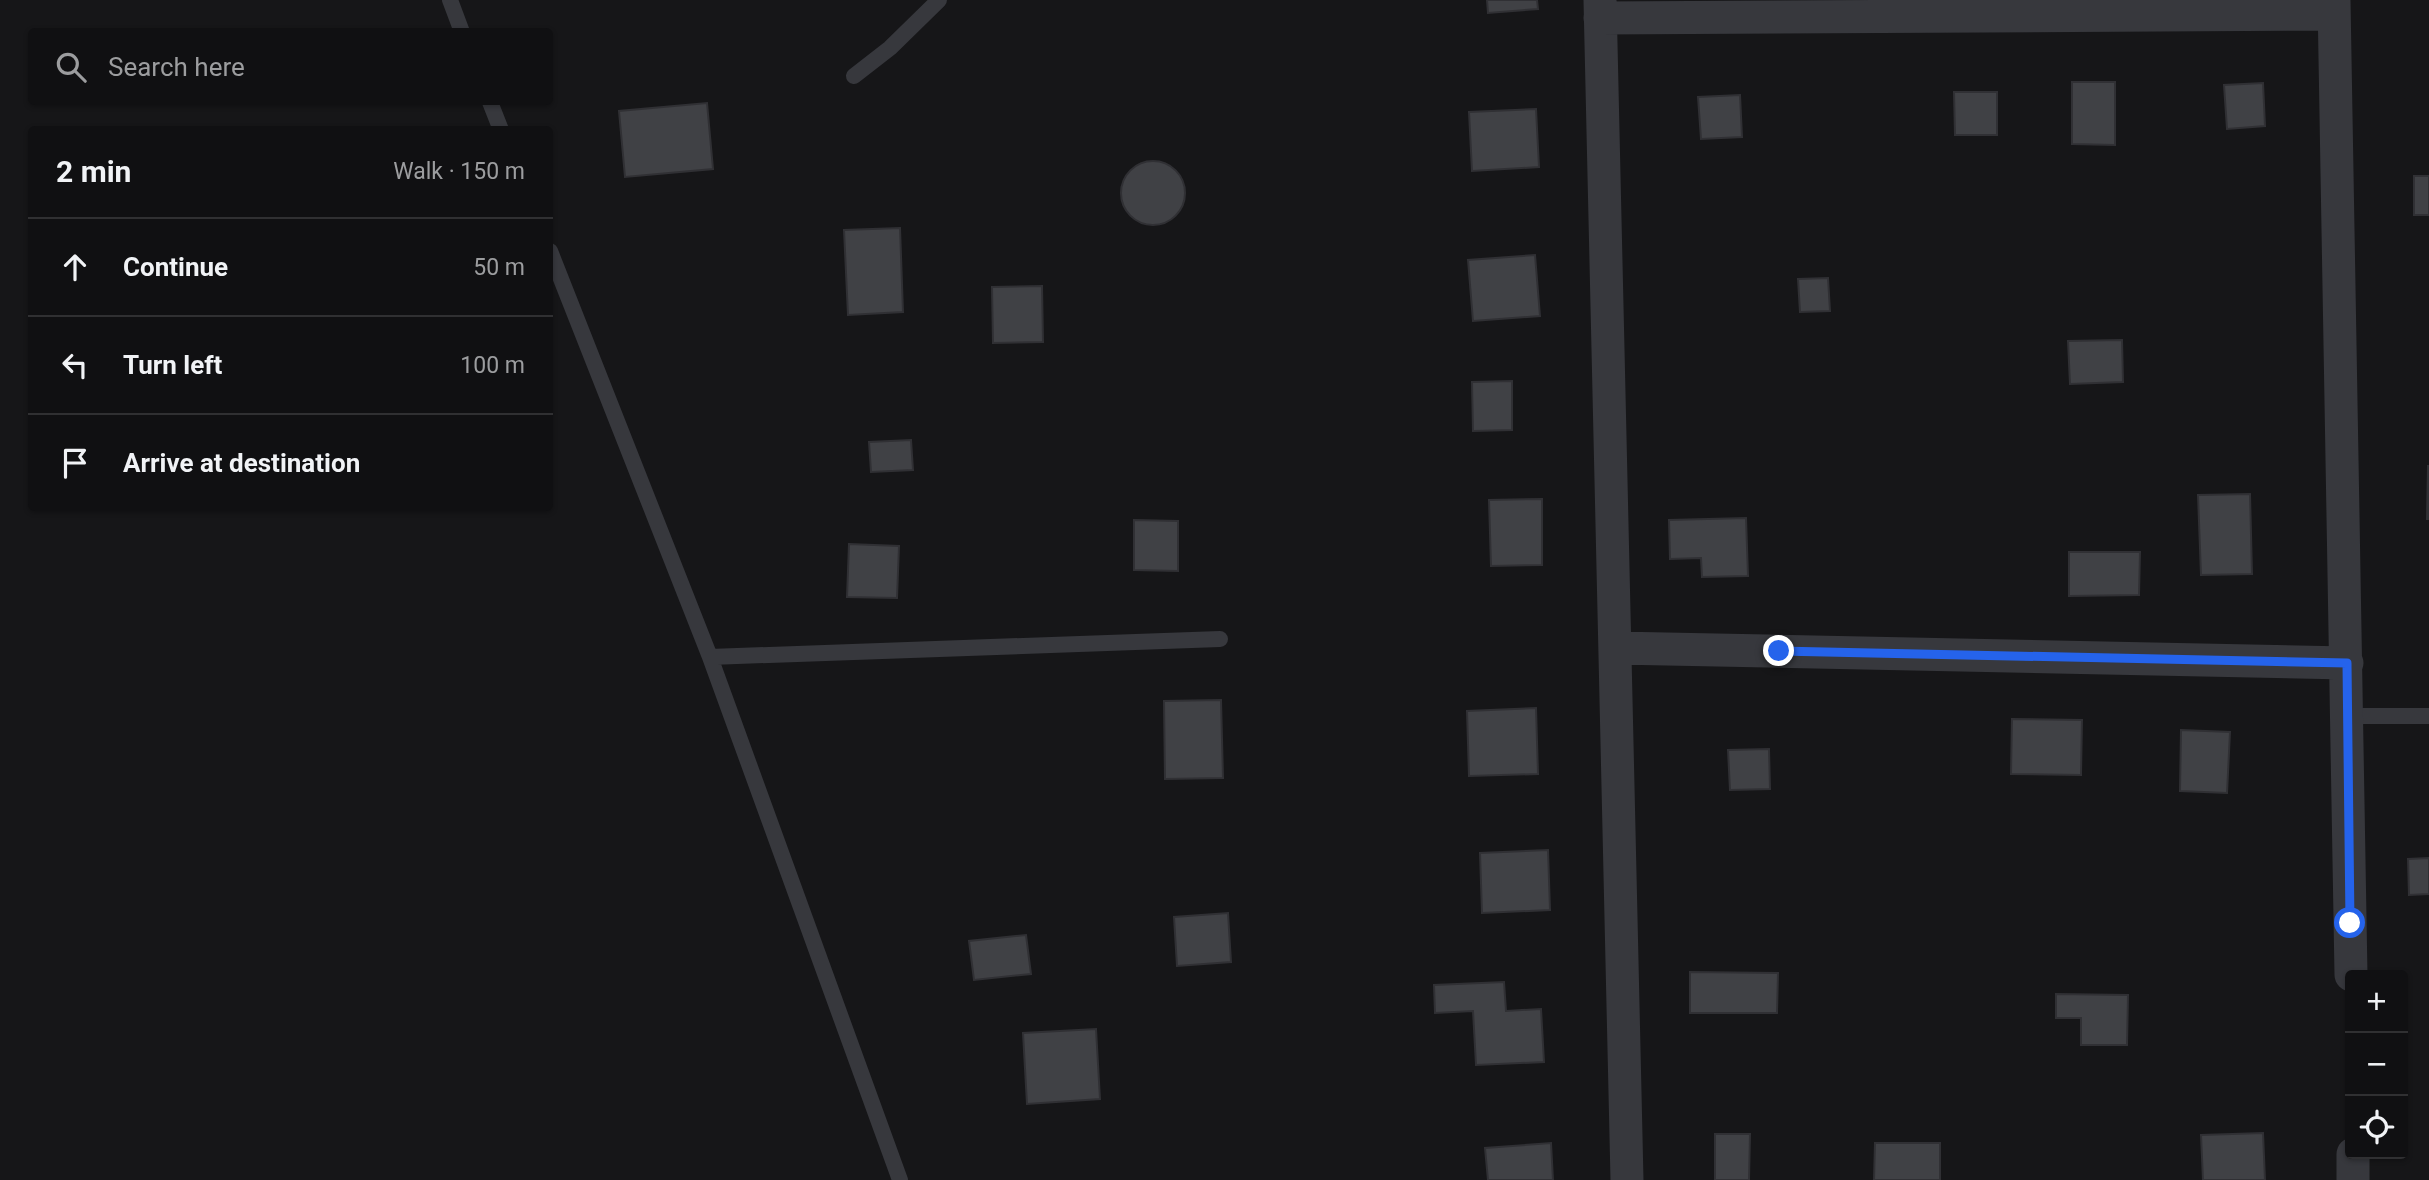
<!DOCTYPE html>
<meta charset="utf-8">
<style>
:root{--surface:#101012;--page:#1e1e20;--text:#f1f3f6;--muted:#9c9d9f;--line:#303032}
body{margin:0;font-family:Roboto,sans-serif;background:var(--page);color:var(--text)}
.controls{position:absolute;right:21px;bottom:21px;display:grid;overflow:hidden;border-radius:7px;box-shadow:0 2px 5px #0004}
.controls button{width:63px;height:63px;display:grid;place-items:center;padding:0;border:0;border-bottom:2px solid var(--line);background:var(--surface);color:var(--text);font:35px sans-serif}
.stop{position:absolute;width:21px;height:21px;margin:-16px;border:5px solid #2563eb;border-radius:50%;background:#fff}
.stop.end{background:#2563eb;border-color:#fff;box-shadow:0 2px 7px #0008}
.list{margin:0;padding:0;list-style:none}
h2{display:flex;justify-content:space-between;align-items:center;height:91px;margin:0;padding:0 28px;font-size:30px}
h2 small{font-size:23px;font-weight:400;color:var(--muted)}
.list li{display:grid;grid-template-columns:46px 1fr auto;gap:21px;align-items:center;box-sizing:border-box;height:98px;padding:0 28px;border-top:2px solid var(--line)}
.list b{display:block;font-size:26px;white-space:nowrap}
.list em{font-size:23px;font-style:normal;color:var(--muted)}
.icon{flex:none;width:38px;height:38px;fill:none;stroke:currentColor;stroke-width:2;stroke-linecap:round;stroke-linejoin:round}
.map{position:relative;flex:none;width:2429px;height:1180px;overflow:hidden}
.search{position:absolute;background:var(--surface);box-shadow:0 2px 5px #0004;left:28px;top:28px;width:525px;height:77px;display:flex;align-items:center;gap:18px;box-sizing:border-box;padding:0 24px;border-radius:7px;color:var(--muted);font-size:26px}
.panel{position:absolute;background:var(--surface);box-shadow:0 2px 5px #0004;left:28px;top:126px;width:525px;height:385px;border-radius:7px}
.map>svg:first-child{display:block}
.building{fill:#404145;stroke:#303034;stroke-width:2}
.lines{fill:none;stroke-linecap:round;stroke-linejoin:round}
.lane{stroke:#37383d;stroke-width:16}
.street{stroke:#37383d;stroke-width:33}
.route{stroke:#2563eb;stroke-width:9}
</style>
<div class="map">
<svg width="2429" height="1180" viewBox="0 0 2429 1180">
<rect width="100%" height="100%" fill="#161618"/>
<!-- building -->
<path class="building" d="M1487 0H1537L1538 9 1488 13Z
M2072 82H2115V145L2072 144Z
M2263 83 2265 126 2227 129 2224 85Z
M1954 92H1997V135H1955Z
M1740 95 1742 137 1701 139 1698 97Z
M707 103 713 169 625 177 619 111Z
M1536 109 1539 167 1472 171 1469 112Z
M1121 193a32 32 0 1 1 64 0a32 32 0 1 1-64 0Z
M2414 176H2429V215H2414Z
M900 228 903 312 848 315 844 230Z
M1535 255 1540 316 1473 321 1468 260Z
M1828 278 1830 311 1800 312 1798 279Z
M1042 286 1043 342 993 343 992 287Z
M2122 340 2123 382 2070 384 2068 341Z
M1512 381V430L1473 431 1472 382Z
M911 440 913 470 871 472 869 442Z
M2428 466H2429V519H2427Z
M2250 494 2252 574 2201 575 2198 495Z
M1542 499V565L1491 566 1489 500Z
M1746 518 1748 576 1702 577 1701 558 1670 559 1669 520Z
M1134 520 1178 521V571L1134 570Z
M849 544 899 546 897 598 847 597Z
M2069 552H2140L2139 595 2069 596Z
M1221 700 1223 778 1165 779 1164 701Z
M1536 708 1538 774 1469 776 1467 711Z
M2012 719 2082 720 2081 775 2011 774Z
M2181 730 2230 732 2227 793 2180 791Z
M1769 749 1770 789 1730 790 1728 750Z
M1548 850 1550 910 1482 913 1480 853Z
M2429 858V894L2409 895 2408 859Z
M1228 913 1231 962 1177 966 1174 917Z
M1026 935 1031 974 974 980 969 941Z
M1690 972 1778 973 1777 1013H1690Z
M1504 982 1506 1011 1541 1009 1544 1062 1476 1065 1473 1011 1435 1013 1434 985Z
M2056 994 2128 995 2127 1045H2081V1018H2056Z
M1096 1029 1100 1099 1027 1104 1023 1033Z
M2263 1133 2265 1180H2203L2201 1135Z
M1715 1134H1750L1749 1180H1715Z
M1551 1143 1553 1180H1488L1485 1148Z
M1875 1143H1940V1180H1874Z"/>
<g class="lines">
<!-- lane -->
<path class="lane" d="M450 0 462 32
M854 76 890 48 939 0
M490 102 501 130
M550 251 710 657 900 1180
M710 657 1220 639
M2348 716H2429"/>
<!-- street -->
<path class="street" d="M1600 0 1627 1180
M2334 0 2351 975
M1600 18 2334 14
M1616 648 2347 663
M2353 1154V1180"/>
</g>
<g class="lines">
<!-- route -->
<path class="route" d="M1779 651 2347 663 2350 923"/>
</g>
</svg>
<div class="controls">
<button>+</button>
<button>−</button>
<button><svg class="icon" aria-label="locate" viewBox="0 0 24 24"><circle cx="12" cy="12" r="6"/><path d="M12 2v4M12 18v4M2 12h4M18 12h4"/></svg></button>
</div>
<div class="stop" style="left:2350px;top:923px"></div>
<div class="stop end" style="left:1779px;top:651px"></div>
<div class="search"><svg class="icon" aria-label="search" viewBox="0 0 24 24"><circle cx="10" cy="10" r="6"/><path d="M15 15l6 6"/></svg>Search here</div>
<section class="panel">
<h2>2 min<small>Walk · 150 m</small></h2>
<ul class="list">
<li><svg class="icon" aria-label="ahead" viewBox="0 0 24 24"><path d="M12 20V5M6 11l6-6 6 6"/></svg><div><b>Continue</b></div><em>50 m</em></li>
<li><svg class="icon" aria-label="left" viewBox="0 0 24 24"><path d="M17 20v-9H6M10 6l-5 5 5 5"/></svg><div><b>Turn left</b></div><em>100 m</em></li>
<li><svg class="icon" aria-label="arrive" viewBox="0 0 24 24"><path d="M6 21V4h12l-3 4 3 4H6"/></svg><div><b>Arrive at destination</b></div></li>
</ul>
</section>
</div>
